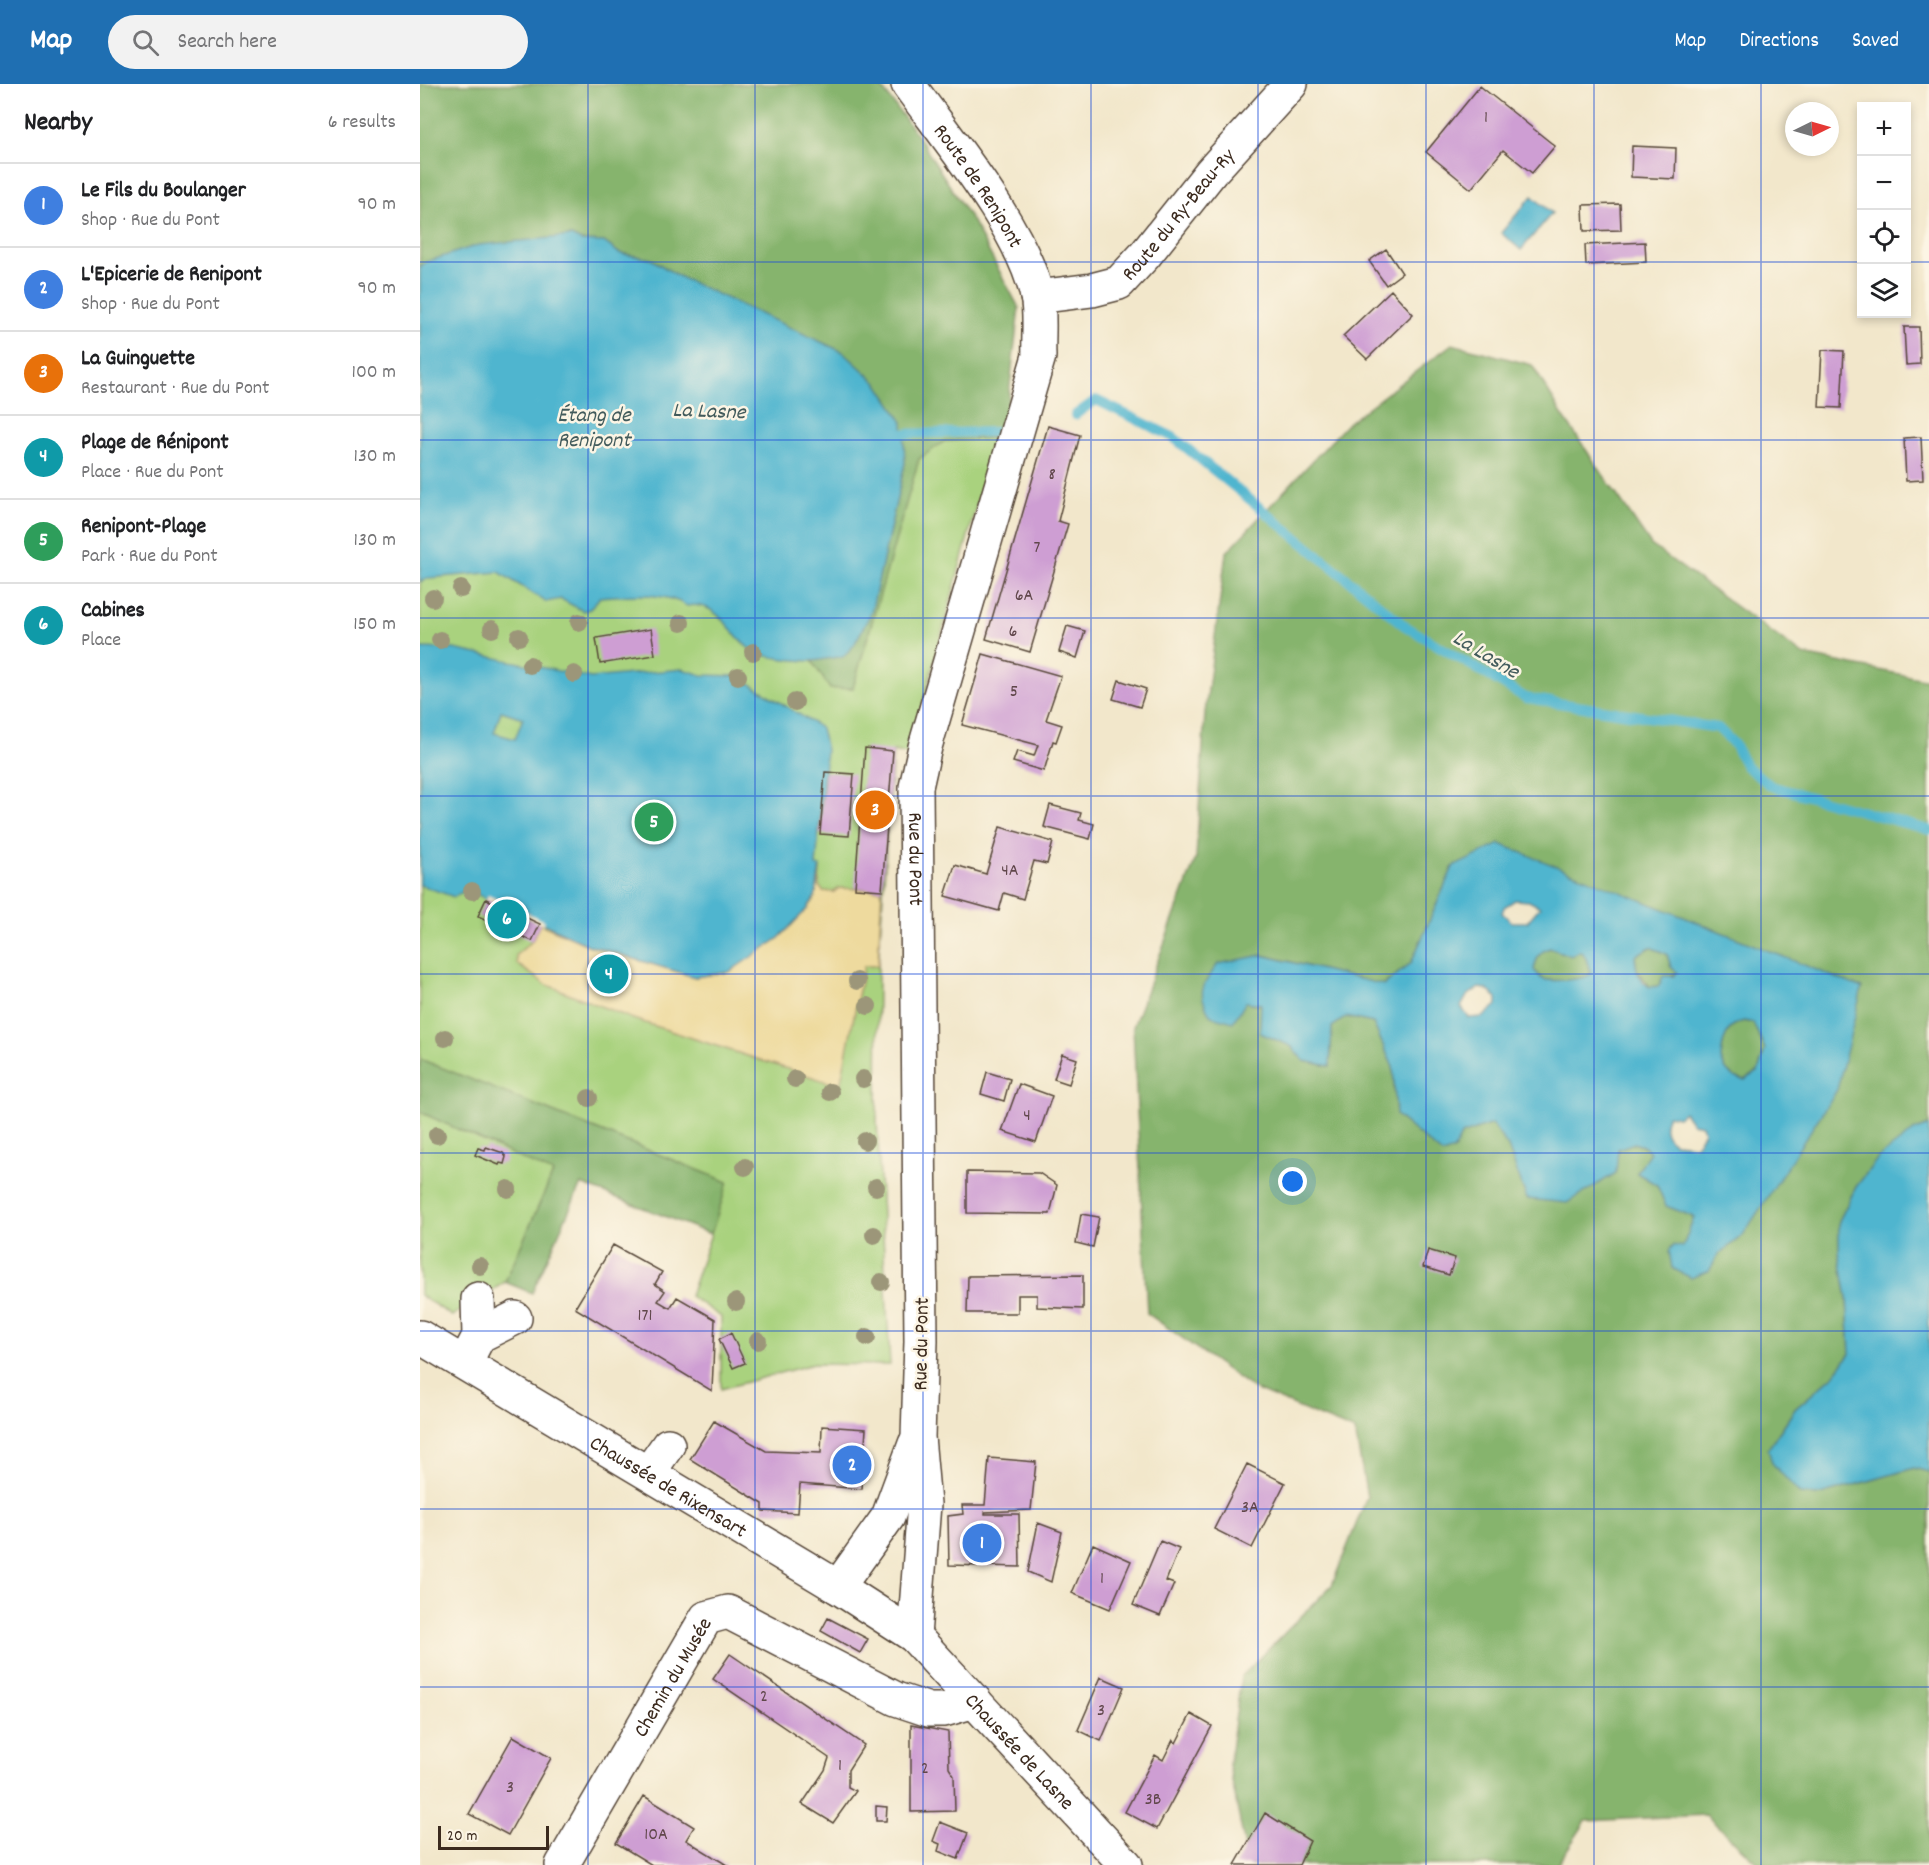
<!DOCTYPE html>
<meta charset="utf-8">
<style>
:root{--surface:#fff;--page:#f2f2f2;--text:#202124;--muted:#757577;--line:#e0e0e0;--accent:#1f6fb2}
body{margin:0;font-family:Dekko,sans-serif;background:var(--page);color:var(--text)}
.controls{position:absolute;right:18px;top:18px;display:grid;overflow:hidden;border-radius:0px;box-shadow:0 3px 9px #0003}
.controls button{width:54px;height:54px;display:grid;place-items:center;padding:0;border:0;border-bottom:2px solid var(--line);background:var(--surface);color:var(--text);font:30px sans-serif}
.compass{position:absolute;left:1365px;top:18px;width:54px;height:54px;border-radius:50%;background:var(--surface);box-shadow:0 3px 9px #0003;rotate:85deg}
.scale{position:absolute;left:18px;bottom:15px;width:111px;box-sizing:border-box;padding-left:6px;border:3px solid #3b2a1e;border-top:0;font-size:16px;line-height:21px;white-space:nowrap;color:#3b2a1e;-webkit-text-stroke:4px #fcf5e5;paint-order:stroke}
.you{position:absolute;left:873px;top:1098px;width:21px;height:21px;margin:-15px;border:4px solid #fff;border-radius:50%;background:#1a73e8;box-shadow:0 0 0 9px #1a73e833}
.badge{display:grid;place-items:center;width:39px;height:39px;border-radius:50%;background:var(--accent);color:#fff;font-size:20px;font-weight:700}
.pin{position:absolute;translate:-50% -50%;border:3px solid #fff;box-shadow:0 2px 6px #0006}
.list{margin:0;padding:0;list-style:none}
h2{display:flex;justify-content:space-between;align-items:center;height:78px;margin:0;padding:0 24px;font-size:26px}
h2 small{font-size:20px;font-weight:400;color:var(--muted)}
.list li{display:grid;grid-template-columns:39px 1fr auto;gap:18px;align-items:center;box-sizing:border-box;height:84px;padding:0 24px;border-top:2px solid var(--line)}
.list b{display:block;font-size:22px;white-space:nowrap}
.list p{margin:0;font-size:20px;white-space:nowrap;color:var(--muted)}
.list em{font-size:20px;font-style:normal;color:var(--muted)}
.icon{flex:none;width:33px;height:33px;fill:none;stroke:currentColor;stroke-width:2;stroke-linecap:round;stroke-linejoin:round}
.map{position:relative;flex:none;width:1509px;height:1781px;overflow:hidden}
header{display:flex;align-items:center;gap:36px;box-sizing:border-box;height:84px;padding:0 30px;background:var(--accent);color:#fff}
header strong{font-size:28px}
nav{display:flex;gap:33px;margin-inline-start:auto;font-size:21px}
.search{width:420px;height:54px;background:var(--page);display:flex;align-items:center;gap:15px;box-sizing:border-box;padding:0 21px;border-radius:33px;color:var(--muted);font-size:22px}
main{display:flex}
aside{flex:1;background:var(--surface)}
.map>svg:first-child{display:block}
.green{fill:#a9d27e;stroke:#727e4e;stroke-width:1.5}
.forest{fill:#86b46d;stroke:#606f46;stroke-width:1.5;fill-rule:evenodd}
.sand{fill:#eeda9e;stroke:#94825e;stroke-width:1.5}
.water{fill:#50b5cf;stroke:#467076;stroke-width:1.5;fill-rule:evenodd}
.pier{fill:#f2e7cb}
.lines{fill:none;stroke-linecap:round;stroke-linejoin:round}
.stream{stroke:#50b5cf;stroke-width:10}
.building{fill:#ce9ed3}
.minor-casing{stroke:#564638;stroke-width:36}
.minor{stroke:#fff;stroke-width:33}
.tree{fill:#9c9679}
.grid{fill:none;stroke:#1d4ed8;stroke-width:1.5;stroke-opacity:0.55}
.labels{text-anchor:middle;stroke-width:5;stroke-linejoin:round;paint-order:stroke}
.number-label{font-size:18px;fill:#60474b}
.street-label{font-size:21px;fill:#3b2a1e;stroke:#fcf5e5}
.water-label{font-size:22px;font-style:italic;fill:#425b5c;stroke:#fcf5e5}
</style>
<header>
<strong>Map</strong>
<div class="search"><svg class="icon" aria-label="search" viewBox="0 0 24 24"><circle cx="10" cy="10" r="6"/><path d="M15 15l6 6"/></svg>Search here</div>
<nav><a>Map</a><a>Directions</a><a>Saved</a></nav>
</header>
<main>
<aside>
<h2>Nearby<small>6 results</small></h2>
<ul class="list">
<li><span class="badge" style="background:#3f7fe0">1</span><div><b>Le Fils du Boulanger</b><p>Shop · Rue du Pont</p></div><em>90 m</em></li>
<li><span class="badge" style="background:#3f7fe0">2</span><div><b>L'Epicerie de Renipont</b><p>Shop · Rue du Pont</p></div><em>90 m</em></li>
<li><span class="badge" style="background:#e8710a">3</span><div><b>La Guinguette</b><p>Restaurant · Rue du Pont</p></div><em>100 m</em></li>
<li><span class="badge" style="background:#0f9aa8">4</span><div><b>Plage de Rénipont</b><p>Place · Rue du Pont</p></div><em>130 m</em></li>
<li><span class="badge" style="background:#2e9e5b">5</span><div><b>Renipont-Plage</b><p>Park · Rue du Pont</p></div><em>130 m</em></li>
<li><span class="badge" style="background:#0f9aa8">6</span><div><b>Cabines</b><p>Place</p></div><em>150 m</em></li>
</ul>
</aside>
<div class="map">
<svg width="1509" height="1781" viewBox="0 0 1509 1781">
<rect width="100%" height="100%" fill="#fcf5e5"/>
<filter id="ink" filterUnits="userSpaceOnUse"><feTurbulence type="fractalNoise" baseFrequency=".0167" numOctaves="2"/><feDisplacementMap in="SourceGraphic" scale="12" xChannelSelector="R" yChannelSelector="G"/><feConvolveMatrix kernelMatrix="1 2 1 2 8 2 1 2 1" color-interpolation-filters="sRGB"/></filter>
<filter id="wash" filterUnits="userSpaceOnUse"><feTurbulence type="fractalNoise" baseFrequency=".008" numOctaves="4" result="noise"/><feDisplacementMap in="SourceGraphic" scale="24" xChannelSelector="R" yChannelSelector="G"/><feGaussianBlur stdDeviation="1.35" result="paint"/><feColorMatrix in="noise" values="0 0 0 0 0 0 0 0 0 0 0 0 0 0 0 0 0 1.4 0 .05"/><feComposite in="paint" operator="in"/></filter>
<g filter="url(#wash)">
<rect width="100%" height="100%" fill="#f2e7cb"/>
<!-- green -->
<path class="green" d="M201 99 578 342 489 670 473 667 458 882 457 1038 470 1281 393 1280 301 1305V1233L270 1212 291 1150 134 1089 85 1198 32 1232 0 1211V134Z"/>
<!-- forest -->
<path class="forest" d="M0 0H459L497 51 553 138 599 224 587 327 575 354 525 357 499 375 433 604 410 605 392 577 410 572 451 529 485 379 260 193 231 175 199 169 184 158 161 157 151 152 6 178 0 183Z
M1032 260 1112 281 1143 332 1231 461 1383 571 1509 596V1041L1495 1046 1436 1103 1419 1137V1168L1427 1214 1430 1270 1413 1292 1375 1325 1348 1365 1380 1410 1400 1411 1494 1384 1509 1388V1781H1339L1286 1731 1166 1737 1137 1781H830L828 1779 809 1681 821 1593 912 1501 947 1413 935 1347 834 1305 727 1229 713 943 776 774 785 629 806 469 929 338ZM1033 783 1442 904 1323 1151 1299 1170 1288 1187 1259 1164 1263 1163 1274 1133 1246 1122 1237 1101 1217 1089 1230 1068C1219 1058 1211 1058 1198 1065L1196 1076 1107 1115 1088 1062 1072 1040 1041 1051 1034 1066 1022 1070 976 1031 973 983 953 939 926 933 912 943 910 982 884 977 871 962 840 949 841 921 826 918 843 871 963 901 991 879Z
M1231 863 1247 870 1251 883 1257 888 1239 902 1230 903 1217 886 1215 871Z
M1130 864 1143 869 1160 867 1165 871 1171 890C1163 896 1130 899 1121 894L1114 886C1116 875 1119 867 1130 864Z
M1324 937 1333 939 1345 965 1338 988 1325 996C1312 994 1305 988 1301 975 1302 958 1306 940 1324 937Z
M0 975 308 1098 291 1150 161 1100 112 1209 85 1198 133 1089 0 1028Z"/>
<!-- sand -->
<path class="sand" d="M400 783 399 802 403 807 414 808 419 804 462 806 458 882H444L420 1002 213 935 125 900 97 880 96 871 112 857 120 840 168 861 275 893 308 888 359 854 387 825 395 813Z"/>
<!-- water -->
<path class="water" d="M1112 112 1132 129 1101 166 1081 149Z
M151 152 161 157 184 158 199 169 231 175 260 193 423 268 458 300 483 338 485 379 451 529 434 561 423 573C411 573 402 577 391 577 379 577 340 573 332 567 310 551 299 516 267 522 245 507 207 511 180 513L170 525 163 527 141 515 126 518 79 488 9 494 0 498V183L6 178 58 161Z
M0 564 34 565 171 594 262 585 282 591 318 592 401 644 406 666 396 782 400 783 395 813 387 825 359 854 309 888 275 893 168 861 68 812 66 815C54 808 46 804 34 813L0 801ZM81 627 103 634 95 655 74 649Z
M1080 760 1442 904 1417 1006 1323 1151 1299 1170 1289 1187 1271 1194 1252 1184 1249 1167 1253 1161 1263 1163 1274 1133 1246 1122 1237 1101 1217 1089 1230 1068 1223 1062 1214 1059 1198 1065 1196 1089 1147 1119 1107 1115 1088 1063 1072 1040 1041 1051 1034 1066 1022 1070 976 1031 973 983 953 939 926 933 912 943 910 982 884 977 871 962 840 949 841 920 826 918 813 938 791 932C776 908 782 902 798 880L842 871 964 901 991 879 1033 783ZM1095 816 1109 817 1120 823 1107 838H1092L1082 829 1084 823ZM1230 863 1247 870 1251 883 1257 888 1254 892H1243L1239 902 1230 903C1218 896 1216 885 1215 872ZM1130 864 1151 872 1160 867 1165 872 1171 890C1163 896 1130 899 1121 894L1114 886C1116 875 1119 867 1130 864ZM1059 904 1066 905 1077 914V921L1063 933 1049 934 1041 923 1047 912ZM1324 937 1333 939 1345 965 1338 988 1325 996C1312 994 1305 988 1301 975 1302 958 1306 940 1324 937ZM1264 1028 1272 1039 1282 1041 1284 1048 1276 1061 1255 1059C1244 1053 1242 1042 1248 1031L1258 1033Z
M1509 1041V1388L1494 1384 1400 1411 1380 1410 1352 1379 1348 1365 1375 1325 1413 1292 1430 1270 1427 1214 1419 1168V1137L1436 1103 1458 1074 1495 1046Z"/>
<!-- pier -->
<path class="pier" d="M68 811 125 837 123 841 66 815Z"/>
<g class="lines">
<!-- stream -->
<path class="stream" d="M655 331 676 316 753 353 985 542 1106 614 1298 644 1314 660 1326 682 1351 702 1509 746
M471 350 577 348"/>
</g>
<g id="blocks">
<!-- building -->
<path class="building" d="M1060 2 1135 62 1112 89 1083 66 1051 105 1006 68Z
M1212 62 1256 64 1255 95 1211 93Z
M1200 120 1201 146 1164 147 1163 121Z
M1225 158 1226 178 1166 181 1165 161Z
M966 165 982 189 966 201 949 177Z
M971 206 993 230 947 275 923 252Z
M1484 243H1499L1500 280 1486 281Z
M1402 266 1424 267 1421 324 1399 323Z
M628 342 660 351 638 437 648 440 610 568 566 555Z
M1501 353 1503 396 1486 397 1484 354Z
M647 542 665 547 657 574 639 568Z
M231 545 235 571 180 580 176 554Z
M563 570 641 592 626 636 642 641 636 658 633 657 624 687 593 678 597 667 614 672 618 661 542 641Z
M699 596 726 605 720 623 693 615Z
M445 664 473 667 462 806 435 804Z
M405 688 434 690 429 752 400 750Z
M630 721 661 729 659 736 674 740 670 755 624 743Z
M580 743 633 758 627 780 614 777 603 815 584 809 579 827 525 812 535 781 566 790Z
M66 815 120 840 112 857 58 832Z
M642 970 657 975 649 1000 634 995Z
M567 988 590 995 584 1017 561 1010Z
M599 1000 632 1012 616 1058 582 1047Z
M66 1063 83 1069 86 1073 84 1080 80 1079 79 1081 55 1071 58 1064 65 1066Z
M547 1088 619 1089 637 1101 630 1130 547 1129Z
M661 1130 679 1133 673 1163 656 1159Z
M193 1161 242 1188 235 1200 245 1207 238 1217 250 1224 257 1213 295 1235 292 1307 155 1224Z
M1008 1166 1035 1174 1029 1191 1003 1183Z
M663 1191V1225L617 1223V1211H598V1229H547L548 1192Z
M311 1249 325 1279 313 1284 299 1255Z
M294 1337 346 1367 401 1369 402 1342 446 1345 442 1405 380 1400 378 1429 343 1427V1420L270 1375Z
M569 1374 616 1378 611 1426 565 1428V1430H599L600 1483 529 1481 528 1432 543 1430 542 1421H565Z
M827 1380 865 1399 832 1464 794 1445Z
M618 1439 642 1448 631 1498 608 1488Z
M740 1457 759 1465 746 1497 754 1500 740 1532 713 1521Z
M673 1460 711 1477 690 1525 652 1509Z
M408 1534 448 1555 440 1569 401 1547Z
M310 1570 444 1661 428 1686V1703L436 1707 413 1739 382 1720 405 1686 409 1674 293 1595Z
M681 1593 704 1603 681 1657 658 1646Z
M771 1630 792 1642 737 1745 705 1728 735 1671 743 1676 753 1656 756 1659Z
M491 1641 528 1648 529 1684 534 1692 535 1727 491 1728Z
M93 1652 131 1674 88 1751 49 1730Z
M224 1712 274 1743 266 1756 307 1781H232L196 1759Z
M456 1722 467 1723 466 1737H456Z
M845 1729 890 1757 879 1781H815Z
M520 1738 548 1749 538 1775 518 1767 520 1760 513 1757Z"/>
</g>
</g>
<g filter="url(#ink)">
<use href="#blocks" fill-opacity="0" stroke="#564638" stroke-width="1.5"/>
<g class="lines">
<!-- minor casing -->
<g class="minor-casing">
<g id="minor">
<path id="s1" d="M488 0C529 57 602 144 617 212 621 230 618 253 619 272L505 663 496 703 501 1257 498 1353 504 1420 494 1552"/>
<path id="s2" d="M617 213 672 206 699 199 725 171 791 88 871 0"/>
<path d="M59 1252 95 1234"/>
<path id="s3" d="M0 1253 418 1503 494 1552 706 1781"/>
<path d="M45 1279 59 1252 58 1215"/>
<path d="M229 1388 248 1361"/>
<path d="M418 1503 468 1433 495 1360"/>
<path id="s4" d="M142 1781 286 1534 308 1528 476 1615 509 1626H524L555 1617"/>
</g>
</g>
<!-- minor -->
<use href="#minor" class="minor"/>
</g>
<!-- trees -->
<g class="tree">
<circle cx="41" cy="505" r="9"/>
<circle cx="13" cy="514" r="9"/>
<circle cx="159" cy="538" r="9"/>
<circle cx="261" cy="539" r="9"/>
<circle cx="72" cy="545" r="9"/>
<circle cx="99" cy="553" r="9"/>
<circle cx="20" cy="556" r="9"/>
<circle cx="333" cy="568" r="9"/>
<circle cx="110" cy="581" r="9"/>
<circle cx="154" cy="590" r="9"/>
<circle cx="318" cy="592" r="9"/>
<circle cx="375" cy="618" r="9"/>
<circle cx="52" cy="807" r="9"/>
<circle cx="437" cy="897" r="9"/>
<circle cx="448" cy="922" r="9"/>
<circle cx="25" cy="954" r="9"/>
<circle cx="375" cy="995" r="9"/>
<circle cx="443" cy="995" r="9"/>
<circle cx="410" cy="1008" r="9"/>
<circle cx="169" cy="1014" r="9"/>
<circle cx="17" cy="1051" r="9"/>
<circle cx="445" cy="1057" r="9"/>
<circle cx="325" cy="1083" r="9"/>
<circle cx="456" cy="1103" r="9"/>
<circle cx="88" cy="1105" r="9"/>
<circle cx="454" cy="1151" r="9"/>
<circle cx="60" cy="1182" r="9"/>
<circle cx="461" cy="1198" r="9"/>
<circle cx="316" cy="1218" r="9"/>
<circle cx="447" cy="1253" r="9"/>
<circle cx="338" cy="1257" r="9"/>
</g>
</g>
<!-- grid -->
<path class="grid" d="M168 0V1781M335 0V1781M503 0V1781M671 0V1781M838 0V1781M1006 0V1781M1174 0V1781M1341 0V1781M0 178H1442M1486 178H1509M0 356H1509M0 534H1509M0 712H1509M0 890H1509M0 1069H1509M0 1247H1509M0 1425H1509M0 1603H1509"/>
<g class="labels">
<!-- number labels -->
<g class="number-label">
<text x="1066" y="38">1</text>
<text x="632" y="395">8</text>
<text x="617" y="468">7</text>
<text x="604" y="516">6A</text>
<text x="593" y="552">6</text>
<text x="594" y="612">5</text>
<text x="590" y="791">4A</text>
<text x="607" y="1036">4</text>
<text x="225" y="1236">171</text>
<text x="830" y="1428">3A</text>
<text x="682" y="1499">1</text>
<text x="344" y="1617">2</text>
<text x="681" y="1631">3</text>
<text x="420" y="1686">1</text>
<text x="505" y="1689">2</text>
<text x="90" y="1708">3</text>
<text x="733" y="1720">3B</text>
<text x="236" y="1755">10A</text>
</g>
<!-- street labels -->
<g class="street-label">
<text dy="7" stroke="none"><textPath href="#s1" startOffset="124">Route de Renipont</textPath></text>
<text dy="7" stroke="none"><textPath href="#s2" startOffset="174">Route du Ry-Beau-Ry</textPath></text>
<text dy="7" stroke="none"><textPath href="#s1" startOffset="830">Rue du Pont</textPath></text>
<text transform="translate(500 1260) rotate(-89)" y="7">Rue du Pont</text>
<text dy="7" stroke="none"><textPath href="#s3" startOffset="290">Chaussée de Rixensart</textPath></text>
<text dy="7" stroke="none"><textPath href="#s4" startOffset="218">Chemin du Musée</textPath></text>
<text dy="7" stroke="none"><textPath href="#s3" startOffset="734">Chaussée de Lasne</textPath></text>
</g>
<!-- water labels -->
<g class="water-label">
<text transform="translate(289 325) rotate(2)" y="8">La Lasne</text>
<text x="174" y="337">Étang de<tspan x="174" dy="25">Renipont</tspan></text>
<text transform="translate(1067 569) rotate(31)" y="8">La Lasne</text>
</g>
</g>
</svg>
<div class="controls">
<button>+</button>
<button>−</button>
<button><svg class="icon" aria-label="locate" viewBox="0 0 24 24"><circle cx="12" cy="12" r="6"/><path d="M12 2v4M12 18v4M2 12h4M18 12h4"/></svg></button>
<button><svg class="icon" aria-label="layers" viewBox="0 0 24 24"><path d="M12 4l9 5-9 5-9-5zM3 14l9 5 9-5"/></svg></button>
</div>
<svg class="compass" viewBox="-18 -18 36 36"><path d="M0-13l5 13h-10z" fill="#e53935"/><path d="M0 13l5-13h-10z" fill="#757577"/></svg>
<div class="scale">20 m</div>
<div class="you"></div>
<div class="pin badge" style="left:562px;top:1459px;background:#3f7fe0">1</div>
<div class="pin badge" style="left:432px;top:1381px;background:#3f7fe0">2</div>
<div class="pin badge" style="left:455px;top:726px;background:#e8710a">3</div>
<div class="pin badge" style="left:189px;top:890px;background:#0f9aa8">4</div>
<div class="pin badge" style="left:234px;top:738px;background:#2e9e5b">5</div>
<div class="pin badge" style="left:87px;top:835px;background:#0f9aa8">6</div>
</div>
</main>
